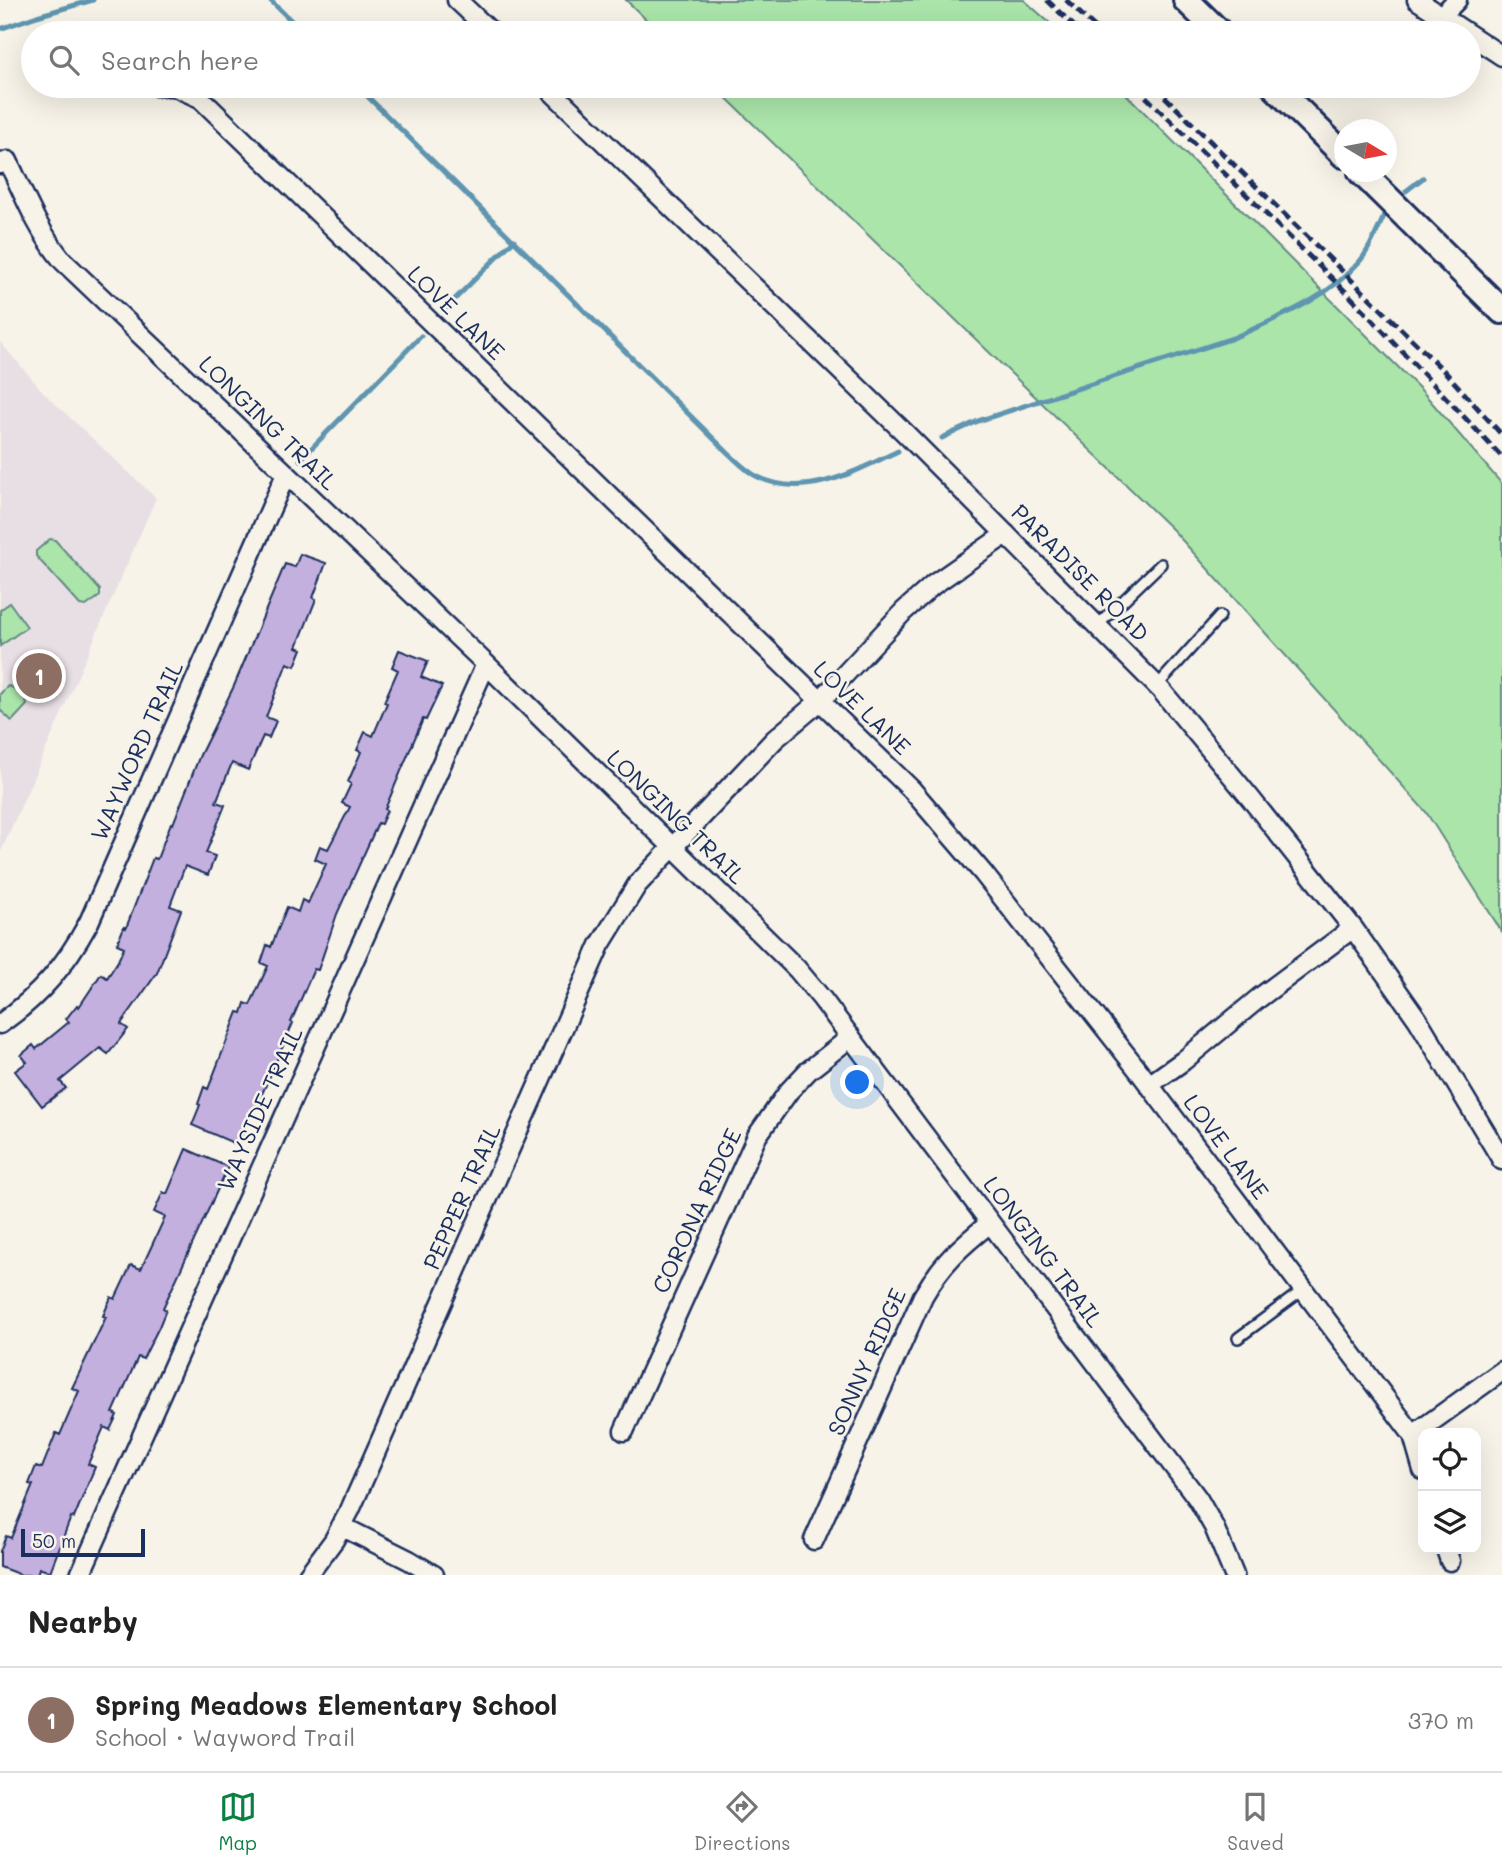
<!DOCTYPE html>
<meta charset="utf-8">
<style>
:root{--surface:#fff;--page:#f6f6f6;--text:#222;--muted:#767676;--line:#e0e0e0;--accent:#0b8043}
body{margin:0;font-family:Mali,sans-serif;background:var(--page);color:var(--text)}
.controls{position:absolute;right:21px;bottom:21px;display:grid;overflow:hidden;border-radius:14px;box-shadow:0 7px 28px #0002}
.controls button{width:63px;height:63px;display:grid;place-items:center;padding:0;border:0;border-bottom:2px solid var(--line);background:var(--surface);color:var(--text);font:35px sans-serif}
.compass{position:absolute;left:1334px;top:119px;width:63px;height:63px;border-radius:50%;background:var(--surface);box-shadow:0 7px 28px #0002;rotate:100deg}
.scale{position:absolute;left:21px;bottom:18px;width:124px;box-sizing:border-box;padding-left:7px;border:4px solid #1b2f5e;border-top:0;font-size:19px;line-height:24px;white-space:nowrap;color:#1b2f5e;-webkit-text-stroke:5px #f7f3e8;paint-order:stroke}
.you{position:absolute;left:858px;top:1083px;width:24px;height:24px;margin:-18px;border:5px solid #fff;border-radius:50%;background:#1a73e8;box-shadow:0 0 0 10px #1a73e833}
.badge{display:grid;place-items:center;width:46px;height:46px;border-radius:50%;background:var(--accent);color:#fff;font-size:23px;font-weight:700}
.pin{position:absolute;translate:-50% -50%;border:4px solid #fff;box-shadow:0 2px 7px #0006}
.list{margin:0;padding:0;list-style:none}
h2{display:flex;justify-content:space-between;align-items:center;height:91px;margin:0;padding:0 28px;font-size:30px}
h2 small{font-size:23px;font-weight:400;color:var(--muted)}
.list li{display:grid;grid-template-columns:46px 1fr auto;gap:21px;align-items:center;box-sizing:border-box;height:105px;padding:0 28px;border-top:2px solid var(--line)}
.list b{display:block;font-size:26px;white-space:nowrap}
.list p{margin:0;font-size:23px;white-space:nowrap;color:var(--muted)}
.list em{font-size:23px;font-style:normal;color:var(--muted)}
.icon{flex:none;width:38px;height:38px;fill:none;stroke:currentColor;stroke-width:2;stroke-linecap:round;stroke-linejoin:round}
.map{position:relative;flex:none;width:1502px;height:1575px;overflow:hidden}
.search{position:absolute;background:var(--surface);box-shadow:0 7px 28px #0002;left:21px;right:21px;top:21px;height:77px;display:flex;align-items:center;gap:18px;box-sizing:border-box;padding:0 24px;border-radius:38px;color:var(--muted);font-size:26px}
.sheet{height:196px;background:var(--surface)}
nav{display:flex;justify-content:space-around;align-items:center;box-sizing:border-box;height:98px;border-top:2px solid var(--line);background:var(--surface);font-size:19px;color:var(--muted)}
nav a{display:grid;justify-items:center;gap:4px}
nav .on{color:var(--accent)}
.map>svg:first-child{display:block}
.built{fill:#e8dfe5}
.green{fill:#abe5aa;stroke:#638a84;stroke-width:2}
.lines{fill:none;stroke-linecap:round;stroke-linejoin:round}
.stream{stroke:#5e95b0;stroke-width:5}
.building{fill:#c4b0df;stroke:#1b2f5e;stroke-width:2}
.lane-casing{stroke:#1b2f5e;stroke-width:14}
.street-casing{stroke:#1b2f5e;stroke-width:23}
.secondary-casing{stroke:#1b2f5e;stroke-width:30}
.lane{stroke:#f7f3e8;stroke-width:9}
.street{stroke:#f7f3e8;stroke-width:18}
.secondary{stroke:#f7f3e8;stroke-width:24}
.rail{stroke:#1b2f5e;stroke-width:5;stroke-dasharray:10 5;stroke-linecap:butt}
.labels{text-anchor:middle;stroke-width:5;stroke-linejoin:round;paint-order:stroke}
.street-label{font-size:23px;fill:#1b2f5e;stroke:#f7f3e8}
</style>
<div class="map">
<svg width="1502" height="1575" viewBox="0 0 1502 1575">
<rect width="100%" height="100%" fill="#f7f3e8"/>
<filter id="ink" filterUnits="userSpaceOnUse"><feTurbulence type="fractalNoise" baseFrequency=".0143" numOctaves="2"/><feDisplacementMap in="SourceGraphic" scale="14" xChannelSelector="R" yChannelSelector="G"/><feConvolveMatrix kernelMatrix="1 2 1 2 8 2 1 2 1" color-interpolation-filters="sRGB"/></filter>
<g filter="url(#ink)">
<!-- built -->
<path class="built" d="M0 342 45 394 156 498 0 854Z"/>
<!-- green -->
<path class="green" d="M626 0H1024L1061 33H660Z
M714 86H1118L1422 391 1502 484V932L1426 812 1173 530Z
M50 539 55 540 100 590V596L86 606 80 605 36 556V551Z
M10 603 27 627 0 646V610Z
M8 686 23 691 27 705 12 721 0 710V694Z"/>
<g class="lines">
<!-- stream -->
<path class="stream" d="M270 0 304 33
M0 29 37 16 93 0
M357 86 728 453C737 461 747 472 758 477 805 500 856 471 898 451
M1406 191 1423 178
M446 308 514 240
M942 438 978 421 1233 338C1277 318 1328 299 1360 261 1371 248 1378 228 1386 212
M300 460 421 336"/>
</g>
<!-- building -->
<path class="building" d="M300 554 326 563 313 598 316 599 297 647 302 649 295 666 287 663 266 717 276 721 269 738 263 736 248 770 232 763 216 802 225 805 206 853 215 856 208 875 185 866 170 906 181 910 157 973 121 1024 128 1029 108 1054 100 1048 60 1081 66 1088 42 1106 15 1071 27 1062 21 1055 33 1045 36 1049 69 1022 66 1019 77 1005 79 1007 101 974 107 978 118 961 124 947 117 944 124 927 126 928 153 858 157 859 171 823 173 824 200 755 234 686 285 564 295 567Z
M399 650 428 661 421 677 442 686 426 720 423 719 385 809 387 810 381 824 378 823 337 914 318 970 314 969 291 1022 293 1023 286 1039 255 1110 252 1109 238 1145 192 1125 200 1105 198 1104 204 1087 208 1089 238 1012 242 1013 245 1003 250 1005 268 966 261 963 267 945 271 947 287 907 298 912 302 900 308 903 326 864 315 859 320 846 328 849 350 807 342 803 351 784 348 782 361 752 357 750 365 732 373 736 387 703 384 702 398 670 392 667Z
M186 1149 228 1167 163 1308 166 1310 159 1327 143 1359 138 1357 113 1413 117 1415 110 1430 104 1427 88 1464 95 1467 74 1518 71 1517 50 1572 39 1568 37 1575H21L0 1567V1551L6 1536 11 1538 33 1485 29 1484 36 1466 42 1468 56 1433 60 1435 79 1391 72 1388 106 1317 103 1316 111 1297 115 1299 131 1265 141 1269 165 1217 154 1212 163 1192 167 1194Z"/>
<g class="lines">
<!-- lane casing -->
<g class="lane-casing">
<path id="lane" d="M1098 625 1161 564
M1157 686 1220 616
M1238 1338 1303 1290"/>
</g>
<!-- street casing -->
<g class="street-casing">
<path id="street" d="M457 0 492 33
M1417 0 1502 56
M1442 15 1457 0
M157 86H173L200 98 912 790 983 873 1138 1070 1413 1435 1423 1470
M546 86 905 433 1161 690 1251 799 1353 928 1418 1020 1502 1160
M0 164 8 161C24 195 38 231 63 261L486 664 797 969 822 999 1198 1499 1214 1527 1234 1575
M0 1024C41 995 65 966 89 922L286 474
M1149 1085 1183 1061 1259 998 1353 928
M624 1431 757 1136 789 1091 808 1071 851 1037
M1413 1435 1502 1371
M341 1526 409 1560 434 1575
M814 1540 923 1296C942 1263 961 1246 990 1223
M1446 1549 1450 1561
M80 1575 486 664
M308 1575 334 1540 350 1510 600 945 637 885 775 739 820 701 904 611 933 585 1006 534"/>
</g>
<!-- secondary casing -->
<g class="secondary-casing">
<path id="secondary" d="M1186 0 1220 33
M1274 86 1344 155
M1361 172 1502 311"/>
</g>
<!-- lane -->
<use href="#lane" class="lane"/>
<!-- street -->
<use href="#street" class="street"/>
<!-- secondary -->
<use href="#secondary" class="secondary"/>
<!-- rail -->
<path class="rail" d="M1047 0 1081 33
M1066 0 1101 33
M1135 86 1348 294 1502 457
M1154 86 1446 373 1502 435"/>
</g>
</g>
<g class="labels">
<!-- street labels -->
<g class="street-label">
<text transform="translate(456 313) rotate(44)" y="8">LOVE LANE</text>
<text transform="translate(268 423) rotate(44)" y="8">LONGING TRAIL</text>
<text transform="translate(1080 573) rotate(45)" y="8">PARADISE ROAD</text>
<text transform="translate(862 708) rotate(44)" y="8">LOVE LANE</text>
<text transform="translate(137 751) rotate(-66)" y="8">WAYWORD TRAIL</text>
<text transform="translate(676 817) rotate(44)" y="8">LONGING TRAIL</text>
<text transform="translate(260 1109) rotate(-66)" y="8">WAYSIDE TRAIL</text>
<text transform="translate(1226 1147) rotate(53)" y="8">LOVE LANE</text>
<text transform="translate(462 1197) rotate(-66)" y="8">PEPPER TRAIL</text>
<text transform="translate(697 1211) rotate(-65)" y="8">CORONA RIDGE</text>
<text transform="translate(1043 1252) rotate(53)" y="8">LONGING TRAIL</text>
<text transform="translate(867 1362) rotate(-66)" y="8">SONNY RIDGE</text>
</g>
</g>
</svg>
<div class="controls">
<button><svg class="icon" aria-label="locate" viewBox="0 0 24 24"><circle cx="12" cy="12" r="6"/><path d="M12 2v4M12 18v4M2 12h4M18 12h4"/></svg></button>
<button><svg class="icon" aria-label="layers" viewBox="0 0 24 24"><path d="M12 4l9 5-9 5-9-5zM3 14l9 5 9-5"/></svg></button>
</div>
<svg class="compass" viewBox="-18 -18 36 36"><path d="M0-13l5 13h-10z" fill="#e53935"/><path d="M0 13l5-13h-10z" fill="#767676"/></svg>
<div class="scale">50 m</div>
<div class="you"></div>
<div class="pin badge" style="left:39px;top:676px;background:#8d6e63">1</div>
<div class="search"><svg class="icon" aria-label="search" viewBox="0 0 24 24"><circle cx="10" cy="10" r="6"/><path d="M15 15l6 6"/></svg>Search here</div>
</div>
<section class="sheet">
<h2>Nearby<small></small></h2>
<ul class="list">
<li><span class="badge" style="background:#8d6e63">1</span><div><b>Spring Meadows Elementary School</b><p>School · Wayword Trail</p></div><em>370 m</em></li>
</ul>
</section>
<nav>
<a class="on"><svg class="icon" aria-label="map" viewBox="0 0 24 24"><path d="M3 6l6-2 6 2 6-2v14l-6 2-6-2-6 2zM9 4v14M15 6v14"/></svg>Map</a>
<a><svg class="icon" aria-label="directions" viewBox="0 0 24 24"><path d="M12 3l9 9-9 9-9-9zM9 14v-3h6M13 9l2 2-2 2"/></svg>Directions</a>
<a><svg class="icon" aria-label="saved" viewBox="0 0 24 24"><path d="M7 4h10v16l-5-4-5 4z"/></svg>Saved</a>
</nav>
